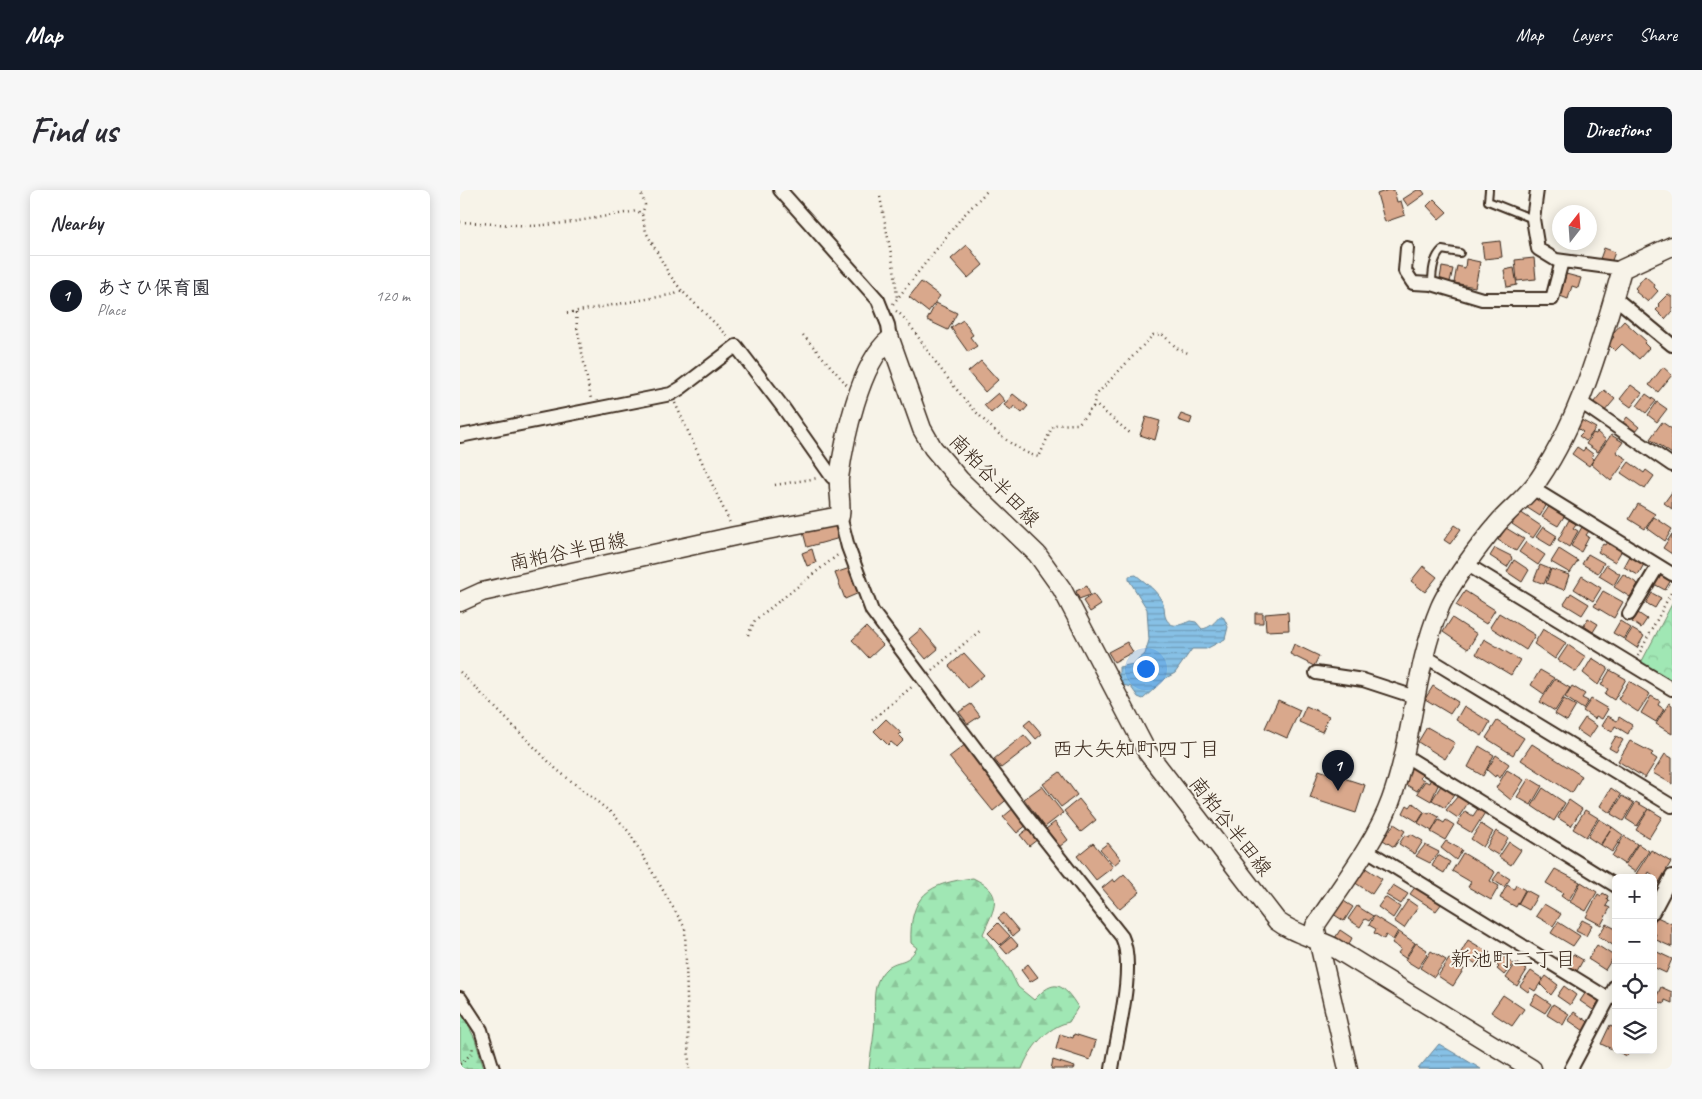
<!DOCTYPE html>
<meta charset="utf-8">
<style>
:root{--surface:#fff;--page:#f7f7f7;--text:#2b2b33;--muted:#7c7c81;--line:#e1e1e2;--accent:#111827}
body{margin:0;font-family:Caveat,"Klee One",sans-serif;background:var(--page);color:var(--text)}
.controls{position:absolute;right:15px;bottom:15px;display:grid;overflow:hidden;border-radius:8px;box-shadow:0 2px 12px #0003}
.controls button{width:45px;height:45px;display:grid;place-items:center;padding:0;border:0;border-bottom:1px solid var(--line);background:var(--surface);color:var(--text);font:25px sans-serif}
.compass{position:absolute;left:1092px;top:15px;width:45px;height:45px;border-radius:50%;background:var(--surface);box-shadow:0 2px 12px #0003;rotate:17deg}
.you{position:absolute;left:685px;top:478px;width:18px;height:18px;margin:-12px;border:4px solid #fff;border-radius:50%;background:#1a73e8;box-shadow:0 0 0 8px #1a73e833}
.badge{display:grid;place-items:center;width:32px;height:32px;border-radius:50%;background:var(--accent);color:#fff;font-size:16px;font-weight:700}
.pin{position:absolute;translate:-50% -41px;filter:drop-shadow(0 1px 2px #0008)}
.pin::after{content:'';position:absolute;top:26px;width:18px;height:15px;background:inherit;clip-path:polygon(0 0,100% 0,50% 100%)}
.list{margin:0;padding:0;list-style:none}
h2{display:flex;justify-content:space-between;align-items:center;height:65px;margin:0;padding:0 20px;font-size:21px}
h2 small{font-size:16px;font-weight:400;color:var(--muted)}
.list li{display:grid;grid-template-columns:32px 1fr auto;gap:15px;align-items:center;box-sizing:border-box;height:80px;padding:0 20px;border-top:1px solid var(--line)}
.list b{display:block;font-size:19px;white-space:nowrap}
.list p{margin:0;font-size:16px;white-space:nowrap;color:var(--muted)}
.list em{font-size:16px;font-style:normal;color:var(--muted)}
.icon{flex:none;width:28px;height:28px;fill:none;stroke:currentColor;stroke-width:2;stroke-linecap:round;stroke-linejoin:round}
.map{position:relative;flex:none;width:1212px;height:879px;overflow:hidden;border-radius:8px}
header{display:flex;align-items:center;gap:30px;box-sizing:border-box;height:70px;padding:0 25px;background:var(--accent);color:#fff}
header strong{font-size:24px}
nav{display:flex;gap:28px;margin-inline-start:auto;font-size:18px}
.intro{display:flex;align-items:center;justify-content:space-between;box-sizing:border-box;height:120px;padding:0 30px}
h1{margin:0;font-size:35px}
.button{padding:12px 22px;border-radius:8px;background:var(--accent);color:#fff;font-size:18px;font-weight:700}
main{display:flex;gap:30px;padding:0 30px}
aside{flex:1;background:var(--surface);border-radius:8px;box-shadow:0 2px 12px #0003}
.map>svg:first-child{display:block}
.forest{fill:url(#forest-firs);stroke:#6e8869}
.park{fill:url(#park-crowns);stroke:#6e8869}
.water{fill:url(#water-rules);stroke:#698596}
.building{fill:#d9a88c;stroke:#3b2a1e}
.lines{fill:none;stroke-linecap:round;stroke-linejoin:round}
.lane-casing{stroke:#3b2a1e;stroke-width:10}
.street-casing{stroke:#3b2a1e;stroke-width:16}
.secondary-casing{stroke:#3b2a1e;stroke-width:21}
.path{stroke:#3b2a1e;stroke-width:2.5;stroke-dasharray:1 4;stroke-linecap:butt}
.lane{stroke:#f7f3e8;stroke-width:6}
.street{stroke:#f7f3e8;stroke-width:12}
.secondary{stroke:#f7f3e8;stroke-width:18}
.labels{text-anchor:middle;stroke-width:4;stroke-linejoin:round;paint-order:stroke}
.street-label{font-size:20px;fill:#3b2a1e;stroke:#f7f3e8}
.neighbourhood-label{font-size:21px;fill:#3b2a1e;stroke:#f7f3e8}
</style>
<header>
<strong>Map</strong>
<nav><a>Map</a><a>Layers</a><a>Share</a></nav>
</header>
<div class="intro"><h1>Find us</h1><a class="button">Directions</a></div>
<main>
<aside>
<h2>Nearby<small></small></h2>
<ul class="list">
<li><span class="badge">1</span><div><b>あさひ保育園</b><p>Place</p></div><em>120 m</em></li>
</ul>
</aside>
<div class="map">
<svg width="1212" height="879" viewBox="0 0 1212 879">
<defs>
<pattern id="forest-firs" width="22" height="20" patternUnits="userSpaceOnUse" patternTransform="scale(1.25)"><rect width="22" height="20" fill="#a0e7b4"/><path d="M5 1l3.5 6h-7zM16 11l3.5 6h-7z" fill="#8bc69a"/></pattern>
<pattern id="park-crowns" width="20" height="18" patternUnits="userSpaceOnUse" patternTransform="scale(1.25)"><rect width="20" height="18" fill="#a0e7b4"/><path d="M2 6a3 3 0 1 1 6 0M12 15a3 3 0 1 1 6 0" fill="none" stroke="#8bc69a"/></pattern>
<pattern id="water-rules" width="6" height="5" patternUnits="userSpaceOnUse" patternTransform="scale(1.25)"><rect width="6" height="5" fill="#87c1e6"/><path d="M0 2.5h6" fill="none" stroke="#709dba"/></pattern>
</defs>
<rect width="100%" height="100%" fill="#f7f3e8"/>
<filter id="ink" filterUnits="userSpaceOnUse"><feTurbulence type="fractalNoise" baseFrequency=".02" numOctaves="2"/><feDisplacementMap in="SourceGraphic" scale="10" xChannelSelector="R" yChannelSelector="G"/><feConvolveMatrix kernelMatrix="1 2 1 2 8 2 1 2 1" color-interpolation-filters="sRGB"/></filter>
<g filter="url(#ink)">
<!-- forest -->
<path class="forest" d="M513 688C546 704 534 718 523 744L549 779 558 797 574 810C595 787 603 794 618 817L609 832C587 837 570 858 562 879H409C410 866 413 854 414 841 417 820 408 795 427 778 439 768 446 776 457 758L451 753C449 705 469 693 513 688Z
M0 819 15 849 24 879H0Z"/>
<!-- park -->
<path class="park" d="M1212 414V493L1184 476 1182 471Z"/>
<!-- water -->
<path class="water" d="M676 385C687 394 698 401 703 414 705 418 704 422 705 426 710 440 721 435 730 431L736 432 742 439C750 438 755 432 760 426L764 428 768 437 765 449 746 459H732L715 483 706 488 683 509 678 507 671 497 659 494V477L673 474 685 464 689 450 687 419 669 390V386Z
M979 854 1021 879H958Z"/>
<!-- building -->
<path class="building" d="M928 0H934L937 12 941 11 945 25 925 32 917 4Z
M957 0H962L965 4 948 16 943 9Z
M974 9 987 22 979 29 967 16Z
M1040 51 1042 67 1024 69 1022 53Z
M507 55 523 75 508 88 491 69Z
M1144 58 1155 62 1151 73 1140 69Z
M1074 68 1076 89 1057 91 1055 70Z
M1006 69 1020 72 1015 97 994 93 997 76 1005 78Z
M982 77 993 79 989 96 979 94Z
M1054 78 1057 95 1047 97 1044 80Z
M1106 84 1121 88 1118 98 1112 96 1108 109 1100 106Z
M1185 86 1195 95 1194 97 1198 101 1188 112 1176 102 1177 100 1175 98Z
M461 92 480 106 468 122 449 107Z
M1208 104 1212 107V121L1205 129 1196 120 1200 116 1198 114Z
M476 113 497 123 488 140 467 130Z
M503 130 513 145 510 147 517 156 508 162 491 138Z
M1164 131 1186 151 1184 153 1189 158 1179 169 1162 154 1155 161 1148 154 1154 147 1151 145Z
M521 171 538 190 525 202 508 182Z
M1203 177 1212 185 1198 202 1189 195Z
M1171 195 1182 203 1171 217 1160 209Z
M1144 200 1155 209 1144 222 1133 213Z
M538 203 545 211 531 223 524 215Z
M553 204 568 216 562 223 554 216 551 220 544 215Z
M1186 204 1196 211 1186 223 1177 216Z
M1197 212 1207 219 1197 232 1188 225Z
M721 224 732 228 730 234 718 230Z
M686 227 700 231 695 250 680 245Z
M1167 227 1179 237 1174 243 1162 234Z
M1121 230 1136 238 1126 251 1119 246 1123 242 1116 237Z
M1202 232 1212 239V264L1190 249Z
M1137 242 1146 250 1138 262 1126 254 1133 243 1136 244Z
M1151 245 1163 252 1156 262 1167 269 1151 291 1131 274Z
M1117 257 1123 261 1125 258 1133 264 1131 267 1134 269 1129 276 1112 264Z
M1169 272 1184 283 1186 280 1194 286 1185 299 1161 283Z
M1212 302V319L1204 313Z
M1076 307 1087 314 1080 326 1066 317 1072 309 1074 311Z
M1178 314 1195 324 1185 339 1169 329Z
M1090 315 1105 325 1098 336 1082 327Z
M1060 322 1081 336 1073 348 1052 334Z
M1194 327 1212 339 1205 351 1187 338Z
M1109 330 1116 334 1113 338 1118 341 1109 357 1098 350Z
M376 332 380 348 347 357 343 342Z
M995 335 1001 339 990 354 984 350Z
M1083 337 1097 346 1091 356 1076 347Z
M1122 337 1129 341 1126 345 1129 347 1121 362 1111 356Z
M1046 338 1064 349 1056 361 1038 350Z
M1212 344V364L1203 358Z
M1066 352 1085 365 1078 375 1059 362Z
M1147 352 1162 360 1155 372 1138 362 1143 354 1145 355Z
M1035 358 1051 366 1052 369 1047 377 1030 366Z
M352 359 356 373 347 376 342 363Z
M1099 359 1118 371 1110 383 1091 372Z
M1128 364 1144 373 1138 383 1122 374Z
M1170 366 1184 374 1178 385 1164 377Z
M1054 370 1069 380 1062 392 1047 382Z
M1080 375 1090 379 1084 394 1074 390Z
M1146 375 1160 384 1154 395 1139 386Z
M963 376 977 387 965 402 951 391Z
M390 378 399 403 385 409 375 383Z
M1091 379 1109 385 1104 400 1086 393Z
M1163 384 1178 394 1170 407 1154 397Z
M1201 384 1211 390 1205 400 1194 394Z
M1122 386 1141 398 1133 411 1114 399Z
M627 396 630 405 619 409 616 401Z
M1005 401 1035 420 1026 434 996 415Z
M1143 401 1163 412 1154 428 1134 416Z
M1111 403 1129 414 1122 425 1104 414Z
M1192 403 1201 408 1195 418 1186 413Z
M633 404 641 415 630 422 623 411Z
M828 422 829 440 806 441 805 424Z
M795 423H803V433H795Z
M1039 423 1075 445 1066 460 1030 437Z
M1178 423 1187 429 1181 438 1172 432Z
M992 428 1017 444 1008 459 983 442Z
M1128 428 1138 434 1133 442 1124 436Z
M1160 431 1171 438 1164 449 1153 443Z
M406 437 423 455 409 468 392 450Z
M461 439 478 459 466 469 449 449Z
M1083 439 1106 453 1095 469 1074 454Z
M1172 439 1184 446 1177 458 1165 450Z
M1024 449 1060 470 1051 485 1016 464Z
M667 452 673 462 654 472 648 462Z
M834 454 859 466 854 476 830 464Z
M1108 455 1126 467 1116 482 1098 470Z
M504 463 524 485 508 498 489 476Z
M1132 468 1148 478 1138 495 1123 483Z
M1080 480 1094 488 1084 504 1071 495Z
M1150 480 1166 489 1154 510 1145 504 1148 499 1141 495Z
M1095 489 1110 498 1095 521 1080 512Z
M1169 491 1190 504 1178 522 1158 509Z
M973 496 998 512 990 524 965 509Z
M1112 496 1125 504 1122 508 1128 511 1123 519 1105 507Z
M1191 506 1200 511 1198 515 1204 519 1196 532 1181 523Z
M1104 509 1116 516 1107 531 1095 524Z
M1131 509 1148 519 1142 529 1136 526 1135 529 1123 521Z
M818 510 840 520 827 548 805 538Z
M1209 513 1212 515V544L1196 534Z
M511 514 520 526 508 534 499 522Z
M846 516 869 526 862 542 839 532Z
M1004 516 1030 532 1022 546 996 530Z
M1148 526 1157 531 1159 527 1172 535 1168 544 1155 536 1152 542 1142 536Z
M1125 528 1137 536 1129 548 1117 540Z
M426 529 441 543 439 545 444 550 437 557 431 552 428 555 414 541Z
M570 530 582 544 576 549 564 535Z
M1037 531 1064 548 1053 565 1026 548Z
M967 537 995 553 985 569 958 552Z
M564 545 572 554 541 578 534 569Z
M1156 546 1163 550 1156 562 1149 558Z
M1170 551 1193 563 1191 565 1197 569 1185 588 1158 571Z
M506 554 550 607 533 621 489 567Z
M1072 554 1122 586 1112 603 1061 570Z
M1019 556 1034 565 1023 586 1008 577Z
M1205 564 1212 568V594L1193 583Z
M1036 565 1049 574 1040 588 1036 585 1035 587 1027 580Z
M952 576 963 583 960 588 964 590 957 601 945 594Z
M859 580 905 595 896 623 850 608Z
M1047 580 1064 590 1051 610 1036 598Z
M600 582 617 605 601 617 583 594Z
M971 588 979 593 971 611 957 603 965 591 969 593Z
M1069 588 1082 596 1071 615 1057 607Z
M982 594 995 602 985 618 972 610Z
M582 596 603 623 585 637 564 609Z
M1083 598 1105 613 1094 631 1072 616Z
M1151 598 1161 605 1150 623 1140 616Z
M998 606 1008 613 998 628 986 620Z
M1162 606 1174 613 1163 631 1151 624Z
M619 609 636 630 621 642 604 621Z
M1109 610 1122 619 1111 636 1098 628Z
M1176 612 1188 619 1177 636 1166 629Z
M953 613 964 622 958 632 943 623 947 615 950 617Z
M555 617 568 634 557 643 543 627Z
M1019 617 1026 621 1012 643 997 634 1005 621 1013 626Z
M1189 619 1202 627 1189 648 1176 640Z
M1125 620 1138 628 1126 647 1113 639Z
M965 622 969 624 970 622 979 627 972 641 958 633Z
M1139 629 1152 637 1140 655 1128 647Z
M979 630 984 633 986 630 994 635 985 650 971 642Z
M595 632 608 650 599 657 586 639Z
M934 634 945 641 934 657 923 650Z
M1021 634 1033 642 1023 657 1011 649Z
M1152 637 1163 645 1152 662 1141 655Z
M569 638 578 649 569 656 560 645Z
M1036 641 1048 648 1038 665 1026 658Z
M951 644 963 651 955 664 939 654 945 645 949 647Z
M1164 646 1177 654 1164 674 1152 666Z
M986 651 1002 660 996 670 981 658Z
M1049 652 1061 660 1051 675 1039 667Z
M633 653 653 677 636 690 617 666Z
M648 653 661 669 654 675 640 659Z
M1178 654 1189 661 1175 682 1165 675Z
M965 655 979 662 970 673 956 666Z
M1191 660 1211 672 1198 694 1193 691V685L1189 682 1186 688 1176 684Z
M1003 663 1035 682 1030 691 1039 696 1031 710 1008 697 1011 692 992 681Z
M978 665 990 672 984 683 972 676Z
M904 677 922 689 912 704 894 692Z
M1095 679 1120 692 1108 711 1101 706 1103 703 1086 693Z
M1039 682 1050 689 1044 697 1033 690Z
M664 684 680 702 660 719 642 698 653 689 655 692Z
M1121 692 1137 702 1126 721 1110 712Z
M933 695 948 704 941 714 926 705Z
M1047 695 1054 699 1056 695 1065 700 1056 717 1040 708Z
M956 696 982 713 976 721 950 704Z
M1066 700 1077 706 1069 720 1058 714Z
M1143 703 1148 706 1147 709 1149 711 1146 716 1150 718 1141 735 1126 727 1138 704 1141 706Z
M925 707 940 717 933 728 918 717Z
M882 710 893 717 884 731 873 724Z
M948 710 958 717 944 738 934 731Z
M1084 714 1101 724 1093 736 1076 726Z
M897 716 913 726 909 731 905 729 900 737 888 729Z
M544 723 559 741 553 746 538 728Z
M914 726 938 741 933 750 926 745 924 749 914 743 916 739 909 735Z
M1197 727 1212 734V757L1194 749 1196 744 1193 743V734Z
M1122 730 1132 735 1126 746 1116 741Z
M1098 732 1120 746 1113 756 1091 743Z
M538 733 550 746 540 755 528 743Z
M1146 734 1156 739V757L1138 746Z
M880 740 892 748 888 756 875 748Z
M939 742 955 753 945 768 938 763 941 759 932 753Z
M551 747 558 755 547 764 540 756Z
M1008 750 1030 763 1021 777 1000 764Z
M956 753 967 760 965 763 967 765 958 778 945 770Z
M1137 755 1154 766 1145 780 1128 769Z
M1193 760 1212 769 1206 783 1193 777Z
M971 761 986 770 974 787 960 778Z
M1113 764 1123 770 1117 781 1107 775Z
M1041 765 1053 774 1044 785 1037 779 1039 777 1034 773Z
M989 769 1004 779 993 796 978 786Z
M1056 773 1067 780 1057 796 1046 788Z
M568 774 578 787 570 792 561 780Z
M1071 781 1083 789 1075 801 1070 798 1068 802 1060 796Z
M1086 786 1098 795 1091 805 1080 794Z
M1104 796 1116 805 1110 815 1097 806Z
M1201 797 1212 802V813L1205 810 1204 814 1195 810Z
M1126 802 1139 811 1133 820 1120 811Z
M1076 804 1091 814 1085 823 1070 814Z
M1043 805 1064 819 1052 836 1031 822Z
M1093 814 1109 824 1103 835 1087 825Z
M1114 822 1130 833 1124 841 1108 830Z
M1150 835 1156 838V860H1170L1167 866 1141 854Z
M600 844 613 848 614 844 636 851 630 870 596 859Z
M593 870 615 877 614 879H591Z"/>
<g class="lines">
<!-- lane casing -->
<g class="lane-casing">
<path id="lane" d="M1029 0 1028 11 1073 29
M972 94C972 82 973 68 982 60L1000 63"/>
</g>
<!-- street casing -->
<g class="street-casing">
<path id="street" d="M320 0 418 110 428 135 430 149
M1077 0 1073 29 1078 59 1096 70 1162 79
M947 58 945 81 953 93 972 94 1022 109H1092L1102 71
M1154 107 1212 155
M1119 211 1212 275
M0 246 211 204 221 198 276 156 322 216 372 287 379 289
M1072 298 1212 384
M380 326 388 357 412 421 564 623 662 747C676 777 657 845 652 879
M1008 375 1212 499
M1169 424 1198 376
M963 465 1212 616
M856 483 903 490 955 507
M944 565 1156 696
M905 659 1149 809
M1193 722 1212 686
M0 808 21 840 33 879
M1111 879 1156 795"/>
</g>
<!-- secondary casing -->
<g class="secondary-casing">
<path id="secondary" d="M0 412 22 402 275 346 380 326C382 313 378 301 379 288 384 251 400 172 430 149L462 239 473 258 500 290 577 364 602 399 687 562 817 731C834 744 855 748 873 757L1072 879
M888 879 855 736C880 698 916 652 931 610 954 547 954 479 980 417 990 394 1021 353 1038 333 1051 318 1068 306 1079 289 1120 229 1142 149 1162 79L1212 56"/>
</g>
<!-- path -->
<path class="path" d="M180 0 185 15 182 24
M420 7 435 84 437 109
M0 32 73 36 106 33 177 21 182 24 186 42 209 84 222 101
M433 114 502 27 528 0
M436 121C449 130 458 148 467 160 490 193 539 258 579 267L593 235 618 234 633 217 637 216 670 243
M107 123 215 104 222 101 269 147
M116 123 117 137 131 209
M343 145 387 195
M215 213 270 333
M633 217 636 205 693 145 702 144 718 159 728 163
M315 295 358 288
M288 445 295 430 379 364
M1178 466 1212 401
M472 480 521 440
M0 482 96 579 154 625 169 642 225 738 229 879
M412 530 454 495
M0 874 12 863 13 856"/>
<!-- lane -->
<use href="#lane" class="lane"/>
<!-- street -->
<use href="#street" class="street"/>
<!-- secondary -->
<use href="#secondary" class="secondary"/>
</g>
</g>
<g class="labels">
<!-- street labels -->
<g class="street-label">
<text transform="translate(535 290) rotate(46)" y="7">南粕谷半田線</text>
<text transform="translate(108 361) rotate(-12)" y="7">南粕谷半田線</text>
<text transform="translate(771 636) rotate(52)" y="7">南粕谷半田線</text>
</g>
<!-- neighbourhood labels -->
<g class="neighbourhood-label">
<text x="676" y="566">西大矢知町四丁目</text>
<text x="1053" y="776">新池町二丁目</text>
</g>
</g>
</svg>
<div class="controls">
<button>+</button>
<button>−</button>
<button><svg class="icon" aria-label="locate" viewBox="0 0 24 24"><circle cx="12" cy="12" r="6"/><path d="M12 2v4M12 18v4M2 12h4M18 12h4"/></svg></button>
<button><svg class="icon" aria-label="layers" viewBox="0 0 24 24"><path d="M12 4l9 5-9 5-9-5zM3 14l9 5 9-5"/></svg></button>
</div>
<svg class="compass" viewBox="-18 -18 36 36"><path d="M0-13l5 13h-10z" fill="#e53935"/><path d="M0 13l5-13h-10z" fill="#7c7c81"/></svg>
<div class="you"></div>
<div class="pin badge" style="left:878px;top:601px">1</div>
</div>
</main>
